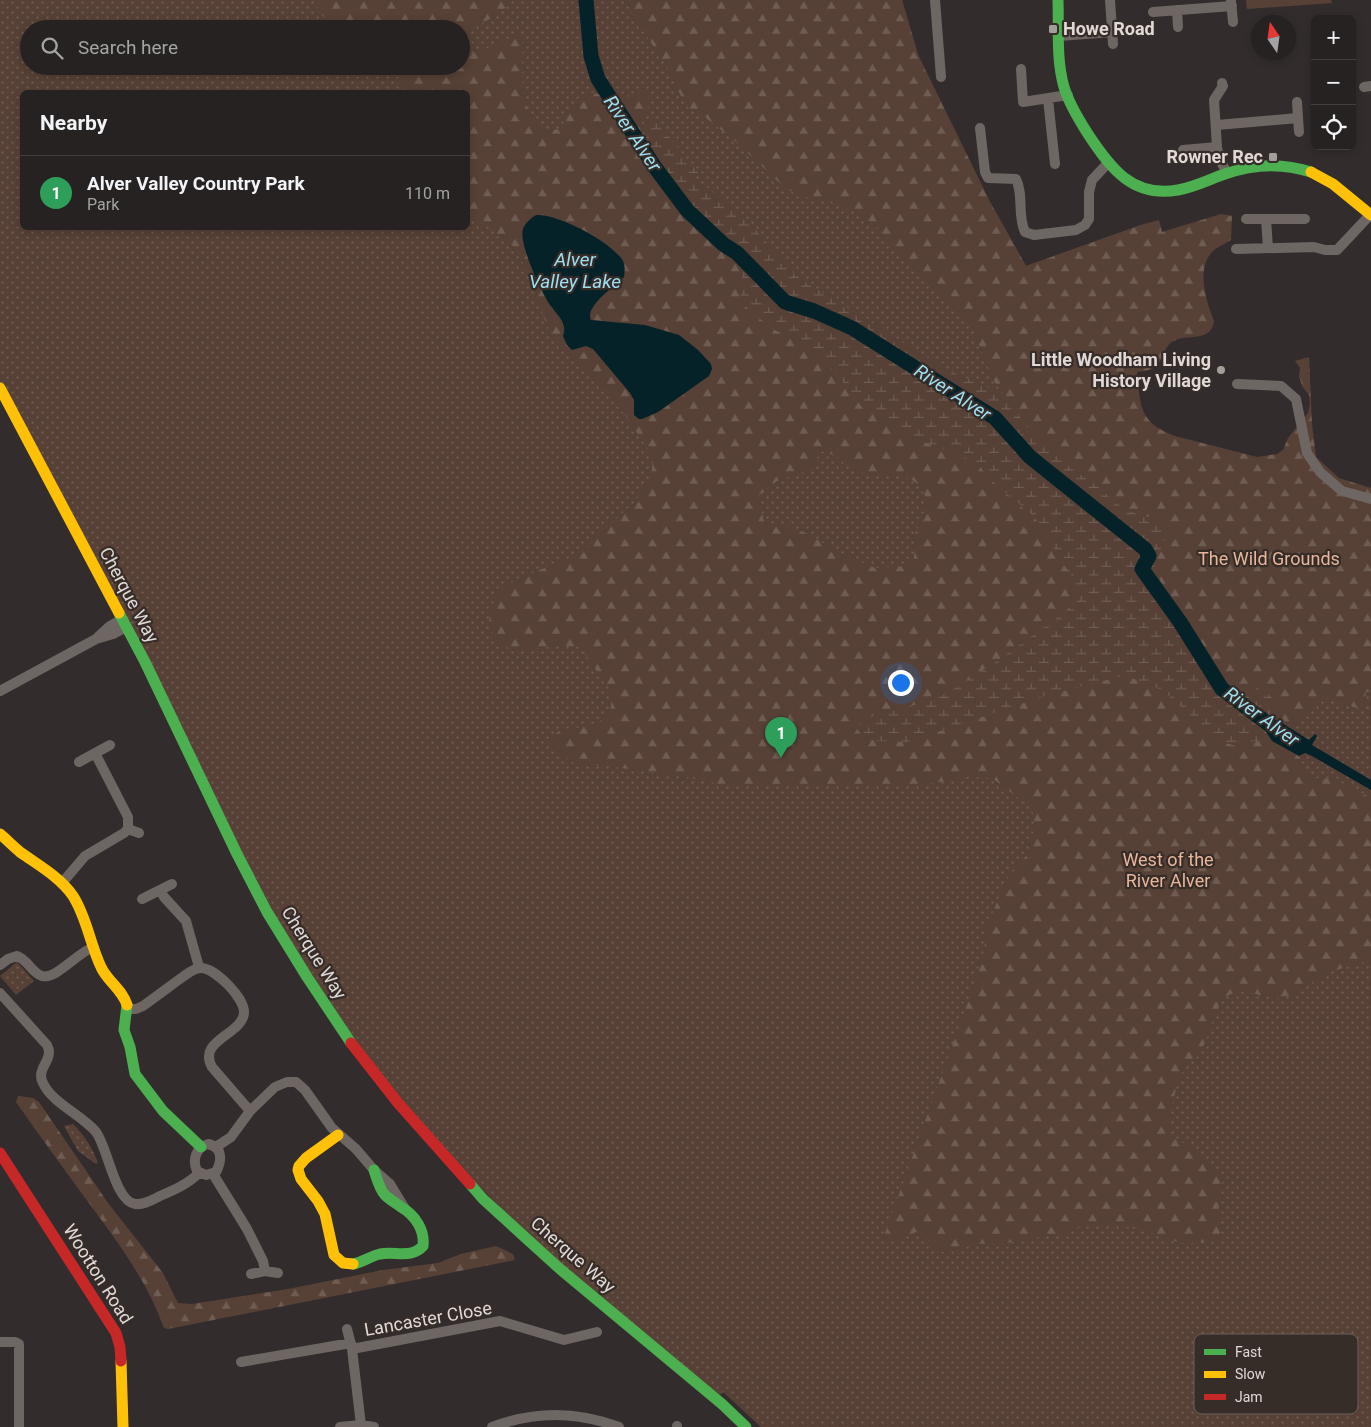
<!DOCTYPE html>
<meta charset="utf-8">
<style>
:root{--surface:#262221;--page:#322f2e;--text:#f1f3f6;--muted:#a4a4a5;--line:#423f3f;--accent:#a39d9b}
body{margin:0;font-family:Roboto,sans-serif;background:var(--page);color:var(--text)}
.controls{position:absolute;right:15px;top:15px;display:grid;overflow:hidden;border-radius:8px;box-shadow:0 2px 8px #0003}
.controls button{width:45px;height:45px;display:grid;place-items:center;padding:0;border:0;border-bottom:1px solid var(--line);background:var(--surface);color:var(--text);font:25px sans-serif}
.compass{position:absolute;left:1251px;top:15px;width:45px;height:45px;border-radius:50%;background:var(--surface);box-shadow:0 2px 8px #0003;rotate:347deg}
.you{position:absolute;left:900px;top:682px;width:18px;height:18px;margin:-12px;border:4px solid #fff;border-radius:50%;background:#1a73e8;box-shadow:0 0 0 8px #1a73e833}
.badge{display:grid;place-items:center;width:32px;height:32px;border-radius:50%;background:var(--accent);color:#fff;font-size:16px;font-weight:700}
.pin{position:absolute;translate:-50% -41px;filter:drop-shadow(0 1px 2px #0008)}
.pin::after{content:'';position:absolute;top:26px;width:18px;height:15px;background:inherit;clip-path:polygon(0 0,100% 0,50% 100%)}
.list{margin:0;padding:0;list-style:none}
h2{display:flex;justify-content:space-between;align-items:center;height:65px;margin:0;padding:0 20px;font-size:21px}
h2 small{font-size:16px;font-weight:400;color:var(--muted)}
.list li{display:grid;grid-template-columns:32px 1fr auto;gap:15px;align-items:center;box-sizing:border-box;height:75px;padding:0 20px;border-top:1px solid var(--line)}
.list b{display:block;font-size:19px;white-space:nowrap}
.list p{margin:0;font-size:16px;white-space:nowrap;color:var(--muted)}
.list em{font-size:16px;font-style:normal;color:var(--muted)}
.icon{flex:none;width:28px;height:28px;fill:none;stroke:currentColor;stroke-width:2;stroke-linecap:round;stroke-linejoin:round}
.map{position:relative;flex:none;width:1371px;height:1427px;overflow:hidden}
.search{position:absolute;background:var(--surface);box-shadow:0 2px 8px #0003;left:20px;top:20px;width:450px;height:55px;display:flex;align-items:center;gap:12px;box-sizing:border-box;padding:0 18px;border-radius:28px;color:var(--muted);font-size:19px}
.panel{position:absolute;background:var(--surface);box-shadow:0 2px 8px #0003;left:20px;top:90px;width:450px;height:140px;border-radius:8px}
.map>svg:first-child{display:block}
.grass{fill:url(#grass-dots);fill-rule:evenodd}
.forest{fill:url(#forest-firs);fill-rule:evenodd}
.wetland{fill:url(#wetland-marsh)}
.pitch{fill:#574136}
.water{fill:#052229}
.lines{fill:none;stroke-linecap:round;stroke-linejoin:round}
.river{stroke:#052229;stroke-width:15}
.street{stroke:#6e6662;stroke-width:10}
.fast{stroke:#4caf50;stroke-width:11}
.slow{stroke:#ffc107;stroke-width:11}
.jam{stroke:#c62828;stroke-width:11}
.poi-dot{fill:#a39d9b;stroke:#362c28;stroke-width:2}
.labels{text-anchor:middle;stroke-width:4.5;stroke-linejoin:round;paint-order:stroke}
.poi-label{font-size:18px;font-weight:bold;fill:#e0dad7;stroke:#362c28;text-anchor:end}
.park-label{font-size:18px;fill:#e9b69b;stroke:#362c28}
.street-label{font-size:18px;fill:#e0dad7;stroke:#362c28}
.water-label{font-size:19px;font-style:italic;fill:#9ddef1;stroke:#362c28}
.key{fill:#362c28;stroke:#69605d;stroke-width:1}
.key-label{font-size:14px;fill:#e0dad7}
</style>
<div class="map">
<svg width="1371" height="1427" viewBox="0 0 1371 1427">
<defs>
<pattern id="grass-dots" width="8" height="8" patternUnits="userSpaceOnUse" patternTransform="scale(1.25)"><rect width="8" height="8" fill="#574136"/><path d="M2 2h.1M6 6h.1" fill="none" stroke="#6f5c52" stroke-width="1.8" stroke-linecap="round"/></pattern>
<pattern id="forest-firs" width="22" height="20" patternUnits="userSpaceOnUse" patternTransform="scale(1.25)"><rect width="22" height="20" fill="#574136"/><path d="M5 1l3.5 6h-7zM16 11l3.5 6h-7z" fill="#6f5c52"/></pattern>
<pattern id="wetland-marsh" width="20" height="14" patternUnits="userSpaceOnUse" patternTransform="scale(1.25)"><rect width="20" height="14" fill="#574136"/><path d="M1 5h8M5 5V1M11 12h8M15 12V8" fill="none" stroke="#6f5c52"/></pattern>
</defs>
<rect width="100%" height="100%" fill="#322d2c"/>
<!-- grass -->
<path class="grass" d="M0 0H902L918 55 990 202 1026 266 1144 224 1114 485 1371 488V1427H761L723 1392 720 1395 560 1269 398 1103 307 977 0 388ZM29 29H461V66H29ZM22 92H468V228H22Z
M17 962 34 981 16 995 0 976Z
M73 1124C85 1136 92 1147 98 1163L96 1164 78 1151 64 1126Z"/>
<!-- forest -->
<path class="forest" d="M314 0H512C501 17 480 24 461 32V29C430 29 346 36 324 17 318 13 317 6 314 0Z
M628 0H902L918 55 990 202 1026 266 1144 224 1159 220 1162 232 1221 214 1232 216 1231 240C1226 243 1219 246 1214 250 1195 267 1206 301 1214 321 1211 342 1190 334 1176 340 1164 344 1165 356 1158 364 1154 370 1144 371 1137 372 1140 405 1139 423 1175 436L1257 457 1277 454 1283 450 1288 438 1308 413 1310 403 1309 395 1302 386 1299 376 1300 368 1295 361 1309 357 1312 424 1316 457 1339 478 1371 488V692H1366L1363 710 1322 697 1290 728 1282 723 1271 696 1245 697 1229 686 1154 572 1155 558 1164 545 1156 519 1128 511 1112 500 1099 487 1068 466 1025 424 993 380 972 327 909 263 879 229 862 216 842 206 797 195 784 187 735 141 701 114 688 107 675 86 672 75 632 14Z
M523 34C523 63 514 138 560 129L580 96 588 92 622 99 630 94 644 91 649 98 648 108 641 125 669 197 740 265 743 282 740 293 752 313 775 330 803 343 815 353 839 377 862 407 879 416 898 433 956 453 979 465 988 477 1021 507 1032 515 1042 527 1060 559 1074 579 1079 593 1077 601 1057 618 994 663 959 686 934 700 863 719 907 742 1044 696 1118 677 1132 678 1162 690 1188 713 1196 723 1226 743 1237 746 1254 741H1272L1299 756 1305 771 1316 778 1334 779 1371 798V960C1356 965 1338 968 1324 975 1312 982 1292 998 1277 998 1262 998 1244 986 1229 995 1212 1006 1212 1032 1202 1048 1197 1058 1186 1065 1181 1075 1176 1087 1166 1122 1172 1134 1175 1142 1184 1142 1190 1146 1202 1155 1212 1167 1223 1177L1218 1212 1221 1226 1219 1238 1213 1242 1180 1243 1152 1233 1110 1223 1082 1227 1064 1234 1044 1235 1034 1239 1006 1243 975 1244 947 1253 939 1251 919 1231 894 1241 883 1239 979 971 984 950 987 926 1009 874 1030 852 1034 826 1033 813 1030 807 992 778 966 777 940 782 906 786 720 784 692 778 607 766 575 764 548 743C561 720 579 733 597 723 602 720 606 716 610 713L612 698 608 687 580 647 557 646 515 651 499 643 490 630 489 612 501 589 520 578 574 556 589 546 594 538 635 502 651 478 653 457 626 416 548 328 526 268 511 243 479 221 468 220V92H403L395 66H461V58ZM547 215C570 225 610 238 623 261 625 266 624 272 624 277 612 289 593 299 589 317L591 320 645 325 661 331 698 350 711 364 702 382 658 412 633 411 634 400 630 393 593 349 586 346 576 350 565 331 563 322 543 293 523 243 522 235 525 224ZM818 451C838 452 842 466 859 472 876 478 895 471 912 480 920 484 924 494 928 502L915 534 914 558 909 566 875 568 842 554 806 533 783 525 764 522 758 496 777 481 810 470 817 463Z
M18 1096 33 1098 39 1102 108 1203 163 1273 178 1303 192 1304 288 1289 383 1270 438 1263 461 1254 496 1246 513 1254 515 1260 168 1329 164 1328C146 1278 114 1237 83 1195 60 1164 38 1133 16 1102Z"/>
<!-- wetland -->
<path class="wetland" d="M654 118 699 174 695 178 747 220 796 276 947 370 1003 394 1025 424 1068 466 1099 487 1112 500 1128 511 1156 519 1167 531 1164 545 1155 558 1154 572 1229 686 1244 697 1257 688 1271 696 1282 723H1276L1265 718 1262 725 1272 741H1254L1237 746 1226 743 1196 723 1188 713 1162 690 1132 678 1118 677 1044 696 907 742 876 741 864 738 857 729 863 719 934 700 959 686 994 663 1057 618 1077 601 1079 593 1074 579 1060 559 1042 527 1032 515 988 477 979 465 956 453 898 433 879 416 862 407 839 377 815 353 803 343 775 330 752 313 744 304 740 293 743 282 740 265 669 197 663 188 648 147 638 132Z"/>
<!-- pitch -->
<path class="pitch" d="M1246 0H1331L1332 3 1247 9Z"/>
<!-- water -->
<path class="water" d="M536 215C557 213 612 242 623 261 625 266 625 272 624 277 615 286 584 307 591 320L645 325 679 335 698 350 711 364 712 369 709 376 658 412 642 419H639L634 415V400L630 393 593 349 586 346 572 350 567 345 563 336C568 323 557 315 550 305 542 293 518 243 523 229 525 223 531 218 536 215Z
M1265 718 1276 723H1282L1309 740 1315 734 1317 736 1312 745 1371 780V790L1312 756 1305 753 1299 756 1272 741 1262 725Z"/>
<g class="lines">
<!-- river -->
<path class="river" d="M586 0 591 56 598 79 654 166 687 210 723 244 737 253 785 302 814 311 852 328 995 418 1030 457 1145 549 1149 556 1142 569 1180 622 1222 689 1279 732"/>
<!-- street -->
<path class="street" d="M935 0 941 77
M1110 0 1113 44
M1231 1 1233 22
M1177 10 1178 27
M1153 12 1232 6
M1059 36 1112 32
M1021 69 1023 102 1068 95
M1222 83 1223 86 1214 100 1217 147 1219 158 1227 173
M1364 87 1371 86
M1048 99 1055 164
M1298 118 1299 132
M1217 125 1298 118 1297 102
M980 128 985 172 988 178 1016 179C1024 195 1017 215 1025 232L1034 235 1076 230 1085 225 1089 219V192L1092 180 1107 164
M1183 150 1217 147
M1246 219H1305
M1266 219 1268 248
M1236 249 1314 247 1325 250H1337L1371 214
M1237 384 1281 386 1296 399 1307 453 1320 472 1342 491 1371 499
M98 637 110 626 122 619
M0 691 96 639 113 634 126 627
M79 762 110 745
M128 829 139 833
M62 883 85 856 124 833 128 829V817L95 753
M160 890 164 897 186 921 199 967
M142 899 172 884
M0 965 8 959 17 956C28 960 32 973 42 976 56 980 79 951 94 947
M0 993 47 1045C55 1060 35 1068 43 1083 52 1103 82 1115 96 1132 108 1148 115 1201 135 1204 144 1205 152 1200 160 1196 174 1190 188 1184 199 1173
M127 1009H136L143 1006C157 996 170 986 184 976 188 973 195 968 201 968 215 968 245 998 244 1013 242 1035 197 1040 212 1067L250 1111
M208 1144C223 1147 222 1161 216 1172L206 1175 197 1171C192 1160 196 1147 208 1144Z
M216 1147 231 1137 250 1111 275 1087 287 1082H296L305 1090 332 1128 356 1149 374 1170 390 1184 404 1207
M213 1174 247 1229 263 1261 265 1271
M251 1274 265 1271 278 1273
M347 1329 352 1349 361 1425
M0 1342H15L19 1344V1427
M352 1349 500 1321 564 1340 597 1332
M241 1362 351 1343
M677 1426V1427
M340 1427 361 1425 374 1427
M492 1427C535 1411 575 1411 619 1427"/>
<!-- fast -->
<path class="fast" d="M1058 0C1059 29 1056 59 1064 87 1069 104 1079 120 1088 134 1111 169 1133 198 1178 190 1195 187 1210 179 1225 174 1253 164 1283 163 1311 172
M119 613 145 662 237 854 267 912 307 977 351 1043
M127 1005 124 1030 130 1047 135 1074 163 1111 201 1147
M470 1184 483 1199 560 1269 722 1404 746 1427
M353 1264C363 1262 371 1256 380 1254 396 1251 411 1259 423 1246 425 1230 415 1215 401 1207 396 1203 390 1200 385 1195 379 1188 377 1179 374 1170"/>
<!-- slow -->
<path class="slow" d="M1311 172 1333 184 1371 215
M0 388 119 613
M0 834C7 840 13 846 20 852 38 865 60 877 73 896 87 918 90 944 101 967 107 981 123 990 127 1005
M338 1135 306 1158 299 1166 298 1170 301 1179 318 1201 325 1214 334 1255 343 1263 353 1264
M121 1361 123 1427"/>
<!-- jam -->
<path class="jam" d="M351 1043 398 1103 470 1184
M0 1153 116 1333 120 1347 121 1361"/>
</g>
<!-- markers -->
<g class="poi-dot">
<rect x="1048" y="24" width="10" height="10" rx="2.5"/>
<rect x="1268" y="152" width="10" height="10" rx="2.5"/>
<circle cx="1221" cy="370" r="5"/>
</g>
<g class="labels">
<!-- poi labels -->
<g class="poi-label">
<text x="1063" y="35" text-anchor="start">Howe Road</text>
<text x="1263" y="163">Rowner Rec</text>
<text x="1211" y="366">Little Woodham Living<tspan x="1211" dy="21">History Village</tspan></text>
</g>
<!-- park labels -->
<g class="park-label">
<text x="1269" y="565">The Wild Grounds</text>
<text x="1168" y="866">West of the<tspan x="1168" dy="21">River Alver</tspan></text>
</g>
<!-- street labels -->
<g class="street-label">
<text transform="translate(129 595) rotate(62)" y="6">Cherque Way</text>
<text transform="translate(314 953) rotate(58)" y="6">Cherque Way</text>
<text transform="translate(573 1255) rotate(41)" y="6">Cherque Way</text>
<text transform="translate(98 1274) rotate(58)" y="6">Wootton Road</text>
<text transform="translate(428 1319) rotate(-10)" y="6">Lancaster Close</text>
</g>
<!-- water labels -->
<g class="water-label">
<text transform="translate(633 133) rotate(56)" y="7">River Alver</text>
<text x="575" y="266">Alver<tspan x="575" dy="22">Valley Lake</tspan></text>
<text transform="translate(953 392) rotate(33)" y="7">River Alver</text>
<text transform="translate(1262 716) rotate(36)" y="7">River Alver</text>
</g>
</g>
<!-- legend -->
<rect x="1194" y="1334" width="164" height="80" rx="8" class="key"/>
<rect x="1204" y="1349" width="22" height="6" fill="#4caf50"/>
<rect x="1204" y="1371" width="22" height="7" fill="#ffc107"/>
<rect x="1204" y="1394" width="22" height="6" fill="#c62828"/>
<g class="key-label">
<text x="1235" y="1357">Fast</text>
<text x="1235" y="1379">Slow</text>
<text x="1235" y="1402">Jam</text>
</g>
</svg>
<div class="controls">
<button>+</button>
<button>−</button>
<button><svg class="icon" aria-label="locate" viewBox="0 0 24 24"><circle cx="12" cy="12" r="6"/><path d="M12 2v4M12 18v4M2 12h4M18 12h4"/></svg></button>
</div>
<svg class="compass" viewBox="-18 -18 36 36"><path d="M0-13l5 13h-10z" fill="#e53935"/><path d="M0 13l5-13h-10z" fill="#a4a4a5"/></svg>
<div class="you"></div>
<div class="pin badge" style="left:781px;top:758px;background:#2e9e5b">1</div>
<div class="search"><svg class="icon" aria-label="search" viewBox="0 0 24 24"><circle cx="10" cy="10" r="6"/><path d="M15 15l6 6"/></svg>Search here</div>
<section class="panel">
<h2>Nearby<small></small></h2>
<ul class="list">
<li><span class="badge" style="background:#2e9e5b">1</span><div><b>Alver Valley Country Park</b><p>Park</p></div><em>110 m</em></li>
</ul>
</section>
</div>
